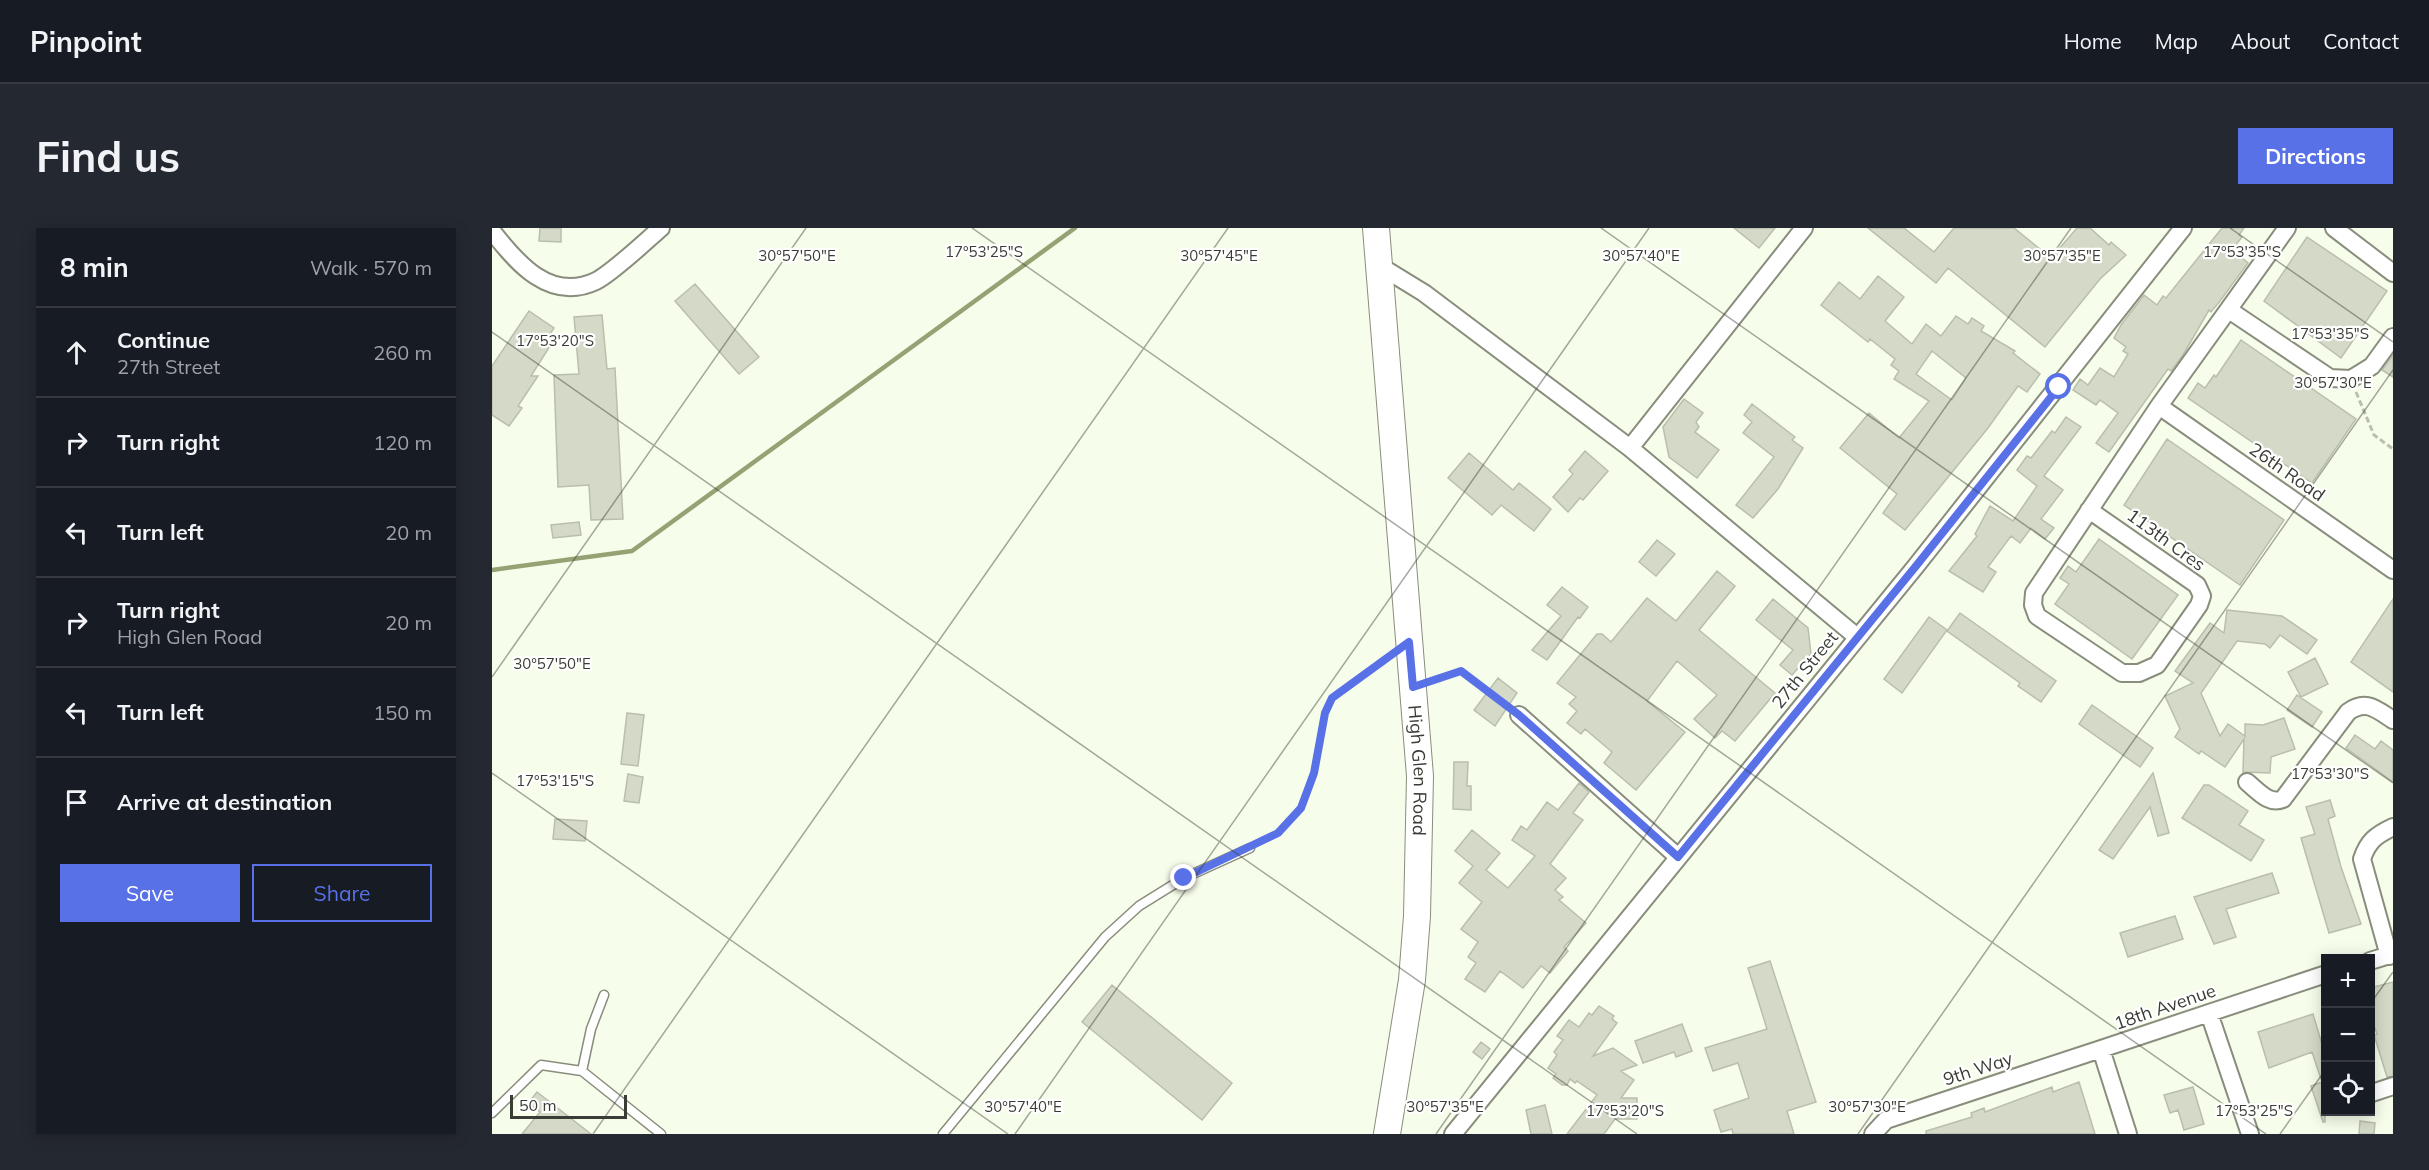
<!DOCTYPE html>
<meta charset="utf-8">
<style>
:root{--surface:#171b24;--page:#242831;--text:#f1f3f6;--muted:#9ea1a6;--line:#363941;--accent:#5971e7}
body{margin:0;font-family:Mulish,sans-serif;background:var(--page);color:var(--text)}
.controls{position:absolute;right:18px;bottom:18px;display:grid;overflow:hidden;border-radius:0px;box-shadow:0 3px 15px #0003}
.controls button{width:54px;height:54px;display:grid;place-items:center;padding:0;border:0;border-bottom:2px solid var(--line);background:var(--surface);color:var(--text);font:30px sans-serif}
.scale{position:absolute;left:18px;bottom:15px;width:117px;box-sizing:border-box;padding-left:6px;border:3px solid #3a3d35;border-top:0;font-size:16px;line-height:21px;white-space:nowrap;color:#3a3d35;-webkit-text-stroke:4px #fff;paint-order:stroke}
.stop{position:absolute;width:18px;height:18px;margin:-14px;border:4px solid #5971e7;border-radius:50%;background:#fff}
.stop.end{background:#5971e7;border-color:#fff;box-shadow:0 2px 6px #0008}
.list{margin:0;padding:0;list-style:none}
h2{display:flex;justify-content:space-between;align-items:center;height:78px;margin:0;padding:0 24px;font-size:26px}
h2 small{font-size:20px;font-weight:400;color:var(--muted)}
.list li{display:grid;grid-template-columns:39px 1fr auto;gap:18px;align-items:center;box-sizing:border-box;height:90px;padding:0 24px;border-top:2px solid var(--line)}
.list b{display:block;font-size:22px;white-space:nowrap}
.list p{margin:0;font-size:20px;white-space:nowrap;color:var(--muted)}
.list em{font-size:20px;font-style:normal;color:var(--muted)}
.actions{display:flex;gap:12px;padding:18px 24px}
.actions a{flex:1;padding:14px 0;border:2px solid var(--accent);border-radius:0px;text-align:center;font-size:21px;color:var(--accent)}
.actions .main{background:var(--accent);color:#fff}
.icon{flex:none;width:33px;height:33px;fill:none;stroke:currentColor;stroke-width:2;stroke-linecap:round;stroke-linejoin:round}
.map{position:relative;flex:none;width:1901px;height:906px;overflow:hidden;border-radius:0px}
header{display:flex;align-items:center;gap:36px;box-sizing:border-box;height:84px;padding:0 30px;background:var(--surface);border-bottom:2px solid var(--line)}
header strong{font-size:28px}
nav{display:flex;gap:33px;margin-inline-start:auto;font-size:21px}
.intro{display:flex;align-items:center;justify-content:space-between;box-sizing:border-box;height:144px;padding:0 36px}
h1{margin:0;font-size:42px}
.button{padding:15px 27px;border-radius:0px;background:var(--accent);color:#fff;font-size:21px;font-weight:700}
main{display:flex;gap:36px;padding:0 36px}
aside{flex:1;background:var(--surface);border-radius:0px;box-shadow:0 3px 15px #0003}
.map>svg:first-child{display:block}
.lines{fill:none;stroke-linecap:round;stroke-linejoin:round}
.stream{stroke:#95a274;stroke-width:4.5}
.building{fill:#d5dac8;stroke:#b9bead;stroke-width:1.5;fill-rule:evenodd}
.lane-casing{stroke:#888d7c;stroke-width:11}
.street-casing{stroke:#888d7c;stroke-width:20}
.primary-casing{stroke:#888d7c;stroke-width:28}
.path{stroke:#babfb0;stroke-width:3;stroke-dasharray:6 3;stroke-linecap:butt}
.lane{stroke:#fff;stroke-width:8}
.street{stroke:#fff;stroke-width:16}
.primary{stroke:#fff;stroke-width:26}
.route{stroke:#5971e7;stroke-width:8}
.ticks{fill:none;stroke:#3a3d35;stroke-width:1.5;stroke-opacity:0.45}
.labels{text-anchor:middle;stroke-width:4.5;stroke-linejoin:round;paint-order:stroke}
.street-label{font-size:18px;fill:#3a3d35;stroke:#fff}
.ticks-label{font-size:15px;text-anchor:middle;fill:#3a3d35;stroke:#fff;stroke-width:4.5;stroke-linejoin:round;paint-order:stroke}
</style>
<header>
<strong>Pinpoint</strong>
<nav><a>Home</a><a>Map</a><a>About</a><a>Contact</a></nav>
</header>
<div class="intro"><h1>Find us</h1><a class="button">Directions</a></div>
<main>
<aside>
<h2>8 min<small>Walk · 570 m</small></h2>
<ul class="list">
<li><svg class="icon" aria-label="ahead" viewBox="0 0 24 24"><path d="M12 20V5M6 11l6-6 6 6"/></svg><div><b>Continue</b><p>27th Street</p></div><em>260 m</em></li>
<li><svg class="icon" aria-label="right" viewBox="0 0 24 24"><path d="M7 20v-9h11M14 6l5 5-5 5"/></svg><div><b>Turn right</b></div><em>120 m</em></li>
<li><svg class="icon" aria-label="left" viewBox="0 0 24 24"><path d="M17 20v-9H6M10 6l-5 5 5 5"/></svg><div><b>Turn left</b></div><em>20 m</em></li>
<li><svg class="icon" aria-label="right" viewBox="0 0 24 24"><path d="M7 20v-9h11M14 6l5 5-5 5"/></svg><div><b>Turn right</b><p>High Glen Road</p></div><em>20 m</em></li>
<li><svg class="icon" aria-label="left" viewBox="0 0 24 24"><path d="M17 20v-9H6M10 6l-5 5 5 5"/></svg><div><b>Turn left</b></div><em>150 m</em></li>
<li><svg class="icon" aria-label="arrive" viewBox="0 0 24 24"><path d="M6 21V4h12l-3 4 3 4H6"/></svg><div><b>Arrive at destination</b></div></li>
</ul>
<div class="actions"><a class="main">Save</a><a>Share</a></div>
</aside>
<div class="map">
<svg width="1901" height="906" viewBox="0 0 1901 906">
<rect width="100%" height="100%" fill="#f7fdeb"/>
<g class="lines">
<!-- stream -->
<path class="stream" d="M0 342 140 323 583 0"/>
</g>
<!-- building -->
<path class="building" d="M48 0H69V14L47 13Z
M1242 0H1283L1267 20Z
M1376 0H1412L1442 24 1462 0H1522L1559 30 1585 0H1598L1617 17 1619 14 1634 27 1608 51 1553 119 1456 40 1444 55Z
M1730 0H1752L1747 7 1750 9 1740 22 1756 35 1728 73 1719 84 1717 82 1691 127 1679 143 1676 141 1617 224 1604 215 1626 185 1608 172 1604 177 1581 162 1588 151 1596 157 1608 140 1622 149 1636 126 1631 123 1634 119 1622 110 1629 97 1652 67 1665 77 1671 68 1674 70Z
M1815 9 1895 63 1849 130 1772 73Z
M1386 48 1412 69 1393 93 1420 116 1434 96 1449 108 1464 88 1476 96 1480 90 1492 98 1489 103 1523 123 1521 125 1548 146 1535 164 1526 158 1496 200 1413 302 1391 285 1405 266 1348 220 1377 185 1407 210 1437 173 1402 151 1407 143 1399 137 1403 131 1378 111 1376 114 1329 77 1347 54 1368 71ZM1440 123 1474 150 1460 172 1424 146Z
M203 56 267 129 247 146 183 73Z
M37 83 62 100 52 115 58 118 39 148H46L26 178 30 180 17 198 0 187V138Z
M110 87 115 141 123 140 131 291 99 292 97 257 66 259 62 147 87 146 82 89Z
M1749 112 1864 191 1820 255 1696 170 1706 155 1713 160 1722 147 1724 149Z
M1901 127V149L1890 142Z
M1192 171 1211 185 1204 194 1207 199 1203 204 1227 222 1205 250 1177 229 1171 199Z
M1260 176 1303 209 1300 212 1311 220 1286 261 1261 290 1244 277 1282 229 1251 205 1260 194 1252 187Z
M1574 189 1589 199 1552 248 1571 262 1549 291 1562 300 1553 311 1539 300 1528 315 1519 308 1496 339 1504 344 1491 364 1457 343 1485 308 1483 306 1498 278 1521 293 1545 258 1525 242 1535 228 1539 230 1560 203 1563 205Z
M1675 211 1792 292 1748 357 1632 277Z
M1093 223 1116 243 1091 272 1088 270 1076 284 1061 269 1081 246 1077 242Z
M977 225 1021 262 1027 255 1059 281 1042 303 1009 277 1000 287 956 250Z
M87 294 89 307 61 310 59 297Z
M1607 311 1686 367 1640 431 1563 376 1577 356 1568 350 1576 338 1584 344Z
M1165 312 1183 326 1164 348 1147 334Z
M1225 343 1243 358 1207 402 1283 465 1243 513 1230 503 1223 510 1202 491 1225 467 1185 433 1155 473 1193 504 1144 562 1112 535 1120 524 1093 501 1089 506 1075 495 1085 483 1077 476 1084 469 1065 455 1105 406H1110L1119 414 1155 370 1184 393Z
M1070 359 1096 379 1088 390 1086 389 1055 432 1040 422 1069 388 1055 377Z
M1281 371 1316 400 1319 426 1300 447 1288 437 1301 422 1264 392Z
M1901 371V464L1859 434Z
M1735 382 1790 388 1825 412 1815 426 1788 407 1778 420 1773 416 1745 413 1709 465 1728 508 1736 496 1753 508V496L1771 497 1792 490 1803 521 1779 529 1778 545 1751 544 1752 511 1733 539 1709 523 1707 526 1683 509 1688 501 1673 468 1701 455 1683 443 1718 395 1732 405Z
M1468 385 1564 453 1549 474 1526 458 1528 455 1455 403Z
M1437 389 1455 402 1410 465 1392 451Z
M1823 430 1836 456 1809 469 1796 444Z
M1006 450 1025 465 1003 498 982 482Z
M1805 467 1830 484 1820 499 1795 482Z
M1600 477 1661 520 1648 539 1587 496Z
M135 485 152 487 146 538 129 536Z
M1863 507 1883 521 1889 513 1901 522V554L1854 520Z
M962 534H976L975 558H979V582L961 581Z
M1661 545 1677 605 1666 608 1658 579 1621 631 1607 622Z
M136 546 151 549 147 575 132 573Z
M1087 555 1097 564 1081 585 1091 592 1058 636 1074 650 1063 662 1071 669 1067 672 1094 695 1072 719 1076 723 1058 745 1049 738 1031 760 1008 743 993 764 973 751 984 735 976 729 986 714 969 701 990 674 967 655 981 638 963 623 980 602 1008 625 994 642 1016 660 1043 628 1020 612 1029 598 1035 602 1055 574 1066 582Z
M1712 557H1717L1756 583 1747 597 1772 612 1759 633 1690 590Z
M1838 572 1843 588 1836 591 1849 639 1869 696 1837 705 1809 610 1823 606 1814 579Z
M63 591 95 593 93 613 61 611Z
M1780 645 1787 665 1734 681 1744 709 1722 716 1702 669Z
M1683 688 1691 711 1636 729 1628 705Z
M1278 733 1324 874 1295 883 1302 906H1241L1240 901 1229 904 1222 882 1257 870 1246 835 1221 843 1213 820 1275 801 1256 740Z
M1901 754V848L1895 849 1882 807 1885 806 1878 786V760Z
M620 757 740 855 710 892 590 794Z
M1107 778 1122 788 1120 791 1125 795 1101 828 1121 820 1145 837 1129 843 1142 852 1129 870H1145V891H1123L1112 906H1075L1105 867 1085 853 1083 855 1078 851 1075 857H1070L1061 850 1064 846 1056 840 1065 827 1062 824 1071 812 1065 808 1077 792 1087 799 1097 785 1100 787Z
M1821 786 1833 826V894H1831L1819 858 1830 854 1820 824 1777 840 1766 804Z
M1190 796 1200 823 1184 829 1182 824 1151 835 1143 813Z
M989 814 998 821 990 831 981 824Z
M1587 854 1603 906H1434V903L1480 889 1479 885 1492 880 1493 884 1560 859 1561 864Z
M1701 859 1712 896 1692 902 1686 882 1678 885 1672 867Z
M45 864 99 906H30L48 884 36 875Z
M1053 877 1060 906H1039L1034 882Z
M1868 893 1883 895 1882 906H1867Z"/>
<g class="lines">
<!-- lane casing -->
<g class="lane-casing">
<path id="lane" d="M112 767 99 801 90 843 169 906
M0 885 49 837 90 843
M451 906 613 709 647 678 692 650 758 620"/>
</g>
<!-- street casing -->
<g class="street-casing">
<path id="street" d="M1842 0 1901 45
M0 3C24 34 58 75 104 53 120 45 154 13 169 0
M888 38 932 65 1138 220 1365 409
M1737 82 1838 150 1859 151 1880 138 1901 109
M1667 178 1901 342
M1138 220 1312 0
M1597 282 1705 357 1710 368 1707 377 1665 437 1647 445H1630L1545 388 1541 377 1542 365 1667 178 1795 0
M1027 487 1186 629
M1755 554C1766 563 1777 577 1791 571L1856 484C1874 471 1884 481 1901 492
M1897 728 1870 631C1876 613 1884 607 1901 599
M1878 733 1901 726
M1717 785 1758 906
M1880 865 1901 858
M961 906 1424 338 1691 0
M1381 906 1394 892 1609 821
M1636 906 1609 821 1834 746"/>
</g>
<!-- primary casing -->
<g class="primary-casing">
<g id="primary">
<path id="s1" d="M884 0 928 548 925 688 920 752 895 906"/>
</g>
</g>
<!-- path -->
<path class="path" d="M1864 164 1882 207 1901 221
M940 452 969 443 1016 479
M768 615C812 592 820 559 828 512 830 498 831 484 839 472 847 461 885 438 899 428"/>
<!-- lane -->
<use href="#lane" class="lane"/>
<!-- street -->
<use href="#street" class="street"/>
<!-- primary -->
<use href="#primary" class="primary"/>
</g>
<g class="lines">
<!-- route -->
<path class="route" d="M692 650 786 605 809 580 822 545 833 485 840 470 917 414 921 459 969 443 1027 487 1186 629 1424 338 1567 159"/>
</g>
<!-- ticks -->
<path class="ticks" d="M480 0 1774 906M1109 0 1901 555M1738 0 1901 114M0 104 1145 906M0 449 314 0M0 545 516 906M1878 776 1901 744M101 906 736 0M523 906 1157 0M944 906 1579 0M1366 906 1901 142M1788 906 1834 841"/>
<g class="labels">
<!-- street labels -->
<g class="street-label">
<text transform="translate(1795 244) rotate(35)" y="6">26th Road</text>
<text transform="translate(1674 312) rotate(36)" y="6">113th Cres</text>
<text transform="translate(1313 442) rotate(-51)" y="6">27th Street</text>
<text dy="6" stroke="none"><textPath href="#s1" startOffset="544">High Glen Road</textPath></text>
<text transform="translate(1673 779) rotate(-19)" y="6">18th Avenue</text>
<text transform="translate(1486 841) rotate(-18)" y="6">9th Way</text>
</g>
</g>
<g class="ticks-label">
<text x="492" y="29">17°53'25"S</text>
<text x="1750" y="29">17°53'35"S</text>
<text x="305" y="33">30°57'50"E</text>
<text x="727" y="33">30°57'45"E</text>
<text x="1149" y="33">30°57'40"E</text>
<text x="1570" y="33">30°57'35"E</text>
<text x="1838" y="111">17°53'35"S</text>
<text x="63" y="118">17°53'20"S</text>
<text x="1841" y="160">30°57'30"E</text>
<text x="60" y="441">30°57'50"E</text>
<text x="1838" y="551">17°53'30"S</text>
<text x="63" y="558">17°53'15"S</text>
<text x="531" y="884">30°57'40"E</text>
<text x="953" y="884">30°57'35"E</text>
<text x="1375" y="884">30°57'30"E</text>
<text x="1133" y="888">17°53'20"S</text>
<text x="1762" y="888">17°53'25"S</text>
</g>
</svg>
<div class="controls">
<button>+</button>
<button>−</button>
<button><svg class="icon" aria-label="locate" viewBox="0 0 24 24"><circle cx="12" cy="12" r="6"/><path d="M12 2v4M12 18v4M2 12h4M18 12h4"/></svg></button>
</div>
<div class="scale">50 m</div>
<div class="stop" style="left:1567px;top:159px"></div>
<div class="stop end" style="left:692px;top:650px"></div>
</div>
</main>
